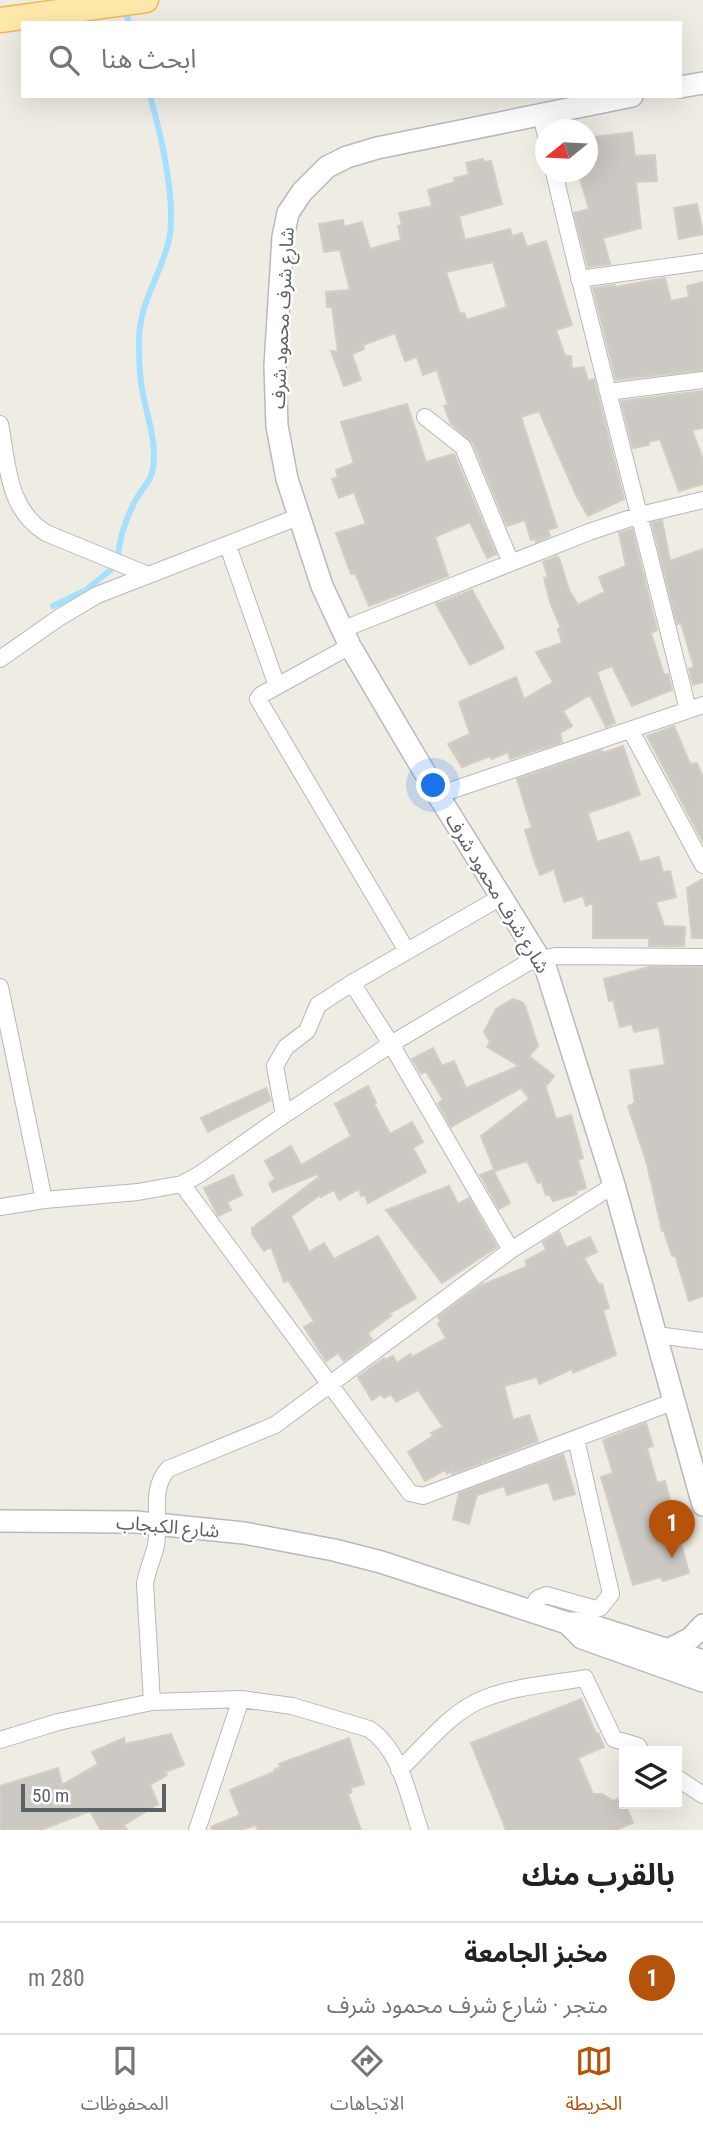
<!DOCTYPE html>
<html lang="ar">
<meta charset="utf-8">
<style>
:root{--surface:#fff;--page:#f6f6f6;--text:#222;--muted:#767676;--line:#e0e0e0;--accent:#b45309}
body{margin:0;font-family:"Roboto Condensed","Noto Sans Arabic",sans-serif;background:var(--page);color:var(--text);direction:rtl}
.controls{position:absolute;right:21px;bottom:21px;display:grid;overflow:hidden;border-radius:0px;box-shadow:0 7px 28px #0002}
.controls button{width:63px;height:63px;display:grid;place-items:center;padding:0;border:0;border-bottom:2px solid var(--line);background:var(--surface);color:var(--text);font:35px sans-serif}
.compass{position:absolute;left:535px;top:119px;width:63px;height:63px;border-radius:50%;background:var(--surface);box-shadow:0 7px 28px #0002;rotate:252deg}
.scale{position:absolute;left:21px;bottom:18px;width:145px;box-sizing:border-box;padding-left:7px;border:4px solid #5c6165;border-top:0;font-size:19px;line-height:24px;white-space:nowrap;color:#5c6165;-webkit-text-stroke:5px #fff;paint-order:stroke}
.you{position:absolute;left:434px;top:786px;width:24px;height:24px;margin:-18px;border:5px solid #fff;border-radius:50%;background:#1a73e8;box-shadow:0 0 0 10px #1a73e833}
.badge{display:grid;place-items:center;width:46px;height:46px;border-radius:50%;background:var(--accent);color:#fff;font-size:23px;font-weight:700}
.pin{position:absolute;translate:-50% -58px;filter:drop-shadow(0 2px 4px #0008)}
.pin::after{content:'';position:absolute;top:37px;width:24px;height:21px;background:inherit;clip-path:polygon(0 0,100% 0,50% 100%)}
.list{margin:0;padding:0;list-style:none}
h2{display:flex;justify-content:space-between;align-items:center;height:91px;margin:0;padding:0 28px;font-size:30px}
h2 small{font-size:23px;font-weight:400;color:var(--muted)}
.list li{display:grid;grid-template-columns:46px 1fr auto;gap:21px;align-items:center;box-sizing:border-box;height:112px;padding:0 28px;border-top:2px solid var(--line)}
.list b{display:block;font-size:26px;white-space:nowrap}
.list p{margin:0;font-size:23px;white-space:nowrap;color:var(--muted)}
.list em{font-size:23px;font-style:normal;color:var(--muted)}
.icon{flex:none;width:38px;height:38px;fill:none;stroke:currentColor;stroke-width:2;stroke-linecap:round;stroke-linejoin:round}
.map{position:relative;flex:none;width:703px;height:1830px;overflow:hidden;direction:ltr}
.search{position:absolute;background:var(--surface);box-shadow:0 7px 28px #0002;left:21px;right:21px;top:21px;height:77px;display:flex;align-items:center;gap:18px;box-sizing:border-box;padding:0 24px;border-radius:0px;color:var(--muted);font-size:26px}
.sheet{height:203px;background:var(--surface)}
nav{display:flex;justify-content:space-around;align-items:center;box-sizing:border-box;height:98px;border-top:2px solid var(--line);background:var(--surface);font-size:19px;color:var(--muted)}
nav a{display:grid;justify-items:center;gap:4px}
nav .on{color:var(--accent)}
.map>svg:first-child{display:block}
.lines{fill:none;stroke-linecap:round;stroke-linejoin:round}
.stream{stroke:#a5e1ff;stroke-width:6}
.building{fill:#ccc9c4;stroke:#d4cdc3;stroke-width:2;fill-rule:evenodd}
.street-casing{stroke:#b5b8bc;stroke-width:18}
.secondary-casing{stroke:#b6babf;stroke-width:24}
.primary-casing{stroke:#f4b959;stroke-width:27}
.street{stroke:#fff;stroke-width:16}
.secondary{stroke:#fff;stroke-width:21}
.primary{stroke:#ffe9aa;stroke-width:24}
.labels{text-anchor:middle;stroke-width:5;stroke-linejoin:round;paint-order:stroke}
.street-label{font-size:19px;fill:#5c6165;stroke:#fff}
</style>
<div class="map">
<svg width="703" height="1830" viewBox="0 0 703 1830">
<rect width="100%" height="100%" fill="#efece4"/>
<g class="lines">
<!-- stream -->
<path class="stream" d="M125 8 129 23
M118 556C120 534 127 515 138 496 143 488 150 481 152 473 158 448 149 423 144 399 140 382 139 363 139 346 138 304 158 281 168 244 178 207 161 134 150 96
M53 606 86 590 113 568"/>
</g>
<!-- building -->
<path class="building" d="M632 132 635 156 655 155 657 181 636 182 641 228 603 238 610 264 588 267 574 213 589 209 578 172H587V138Z
M483 159 484 162 491 161 502 204 459 216 465 240 510 229 512 236 522 233 527 247 546 241 572 325 556 330 565 356H571L572 369 584 367 588 381 594 379 624 499 588 516 577 497 539 411 521 417 557 527 548 530 550 536 536 542 535 538 531 540 525 520 507 526 473 443 451 424 444 406 448 405 437 370 423 375 417 357 405 361 395 333 363 345 364 349 352 354 361 380 344 386 331 351 338 352 332 307H327L326 292 350 290 340 250 324 252 319 224 343 220 344 227 362 222 370 249 401 240 398 226 402 225 399 213 432 206 428 190 455 182 454 178 469 175 466 163ZM493 262 507 307 467 320 464 313 460 314 446 272Z
M697 204 703 234 679 239 674 208Z
M665 278 671 301 689 297 687 286 703 282V370L616 380 593 288 615 285V287Z
M703 391V428L692 430 703 459V484L679 491 660 439 649 442V445L633 448 621 401Z
M407 404 426 462 454 454 496 554 487 558 470 522 435 537 448 576 369 606 355 573 351 574 336 533 366 524 354 492 339 498 332 479 338 477 336 470 354 463 341 422Z
M662 520 670 561 703 549V682L693 685 689 669 694 667 681 623 677 624 652 523Z
M632 529 657 630 651 633 664 675 668 674 672 690 632 706 612 666 597 672 615 723 606 727 590 695 563 711 572 726 560 733 562 742 510 759 508 752 492 759 490 756 462 767 448 744 470 734 459 702 516 677 524 699 553 682 536 652 562 643 558 629 561 628 550 602 544 578 548 577 543 562 557 556V559L559 558 569 590 578 605 605 592 599 577 626 566 619 533Z
M472 590 504 648 470 665 436 604Z
M674 726 690 764 697 763 703 778V842L647 736Z
M623 746 640 795 588 813 597 842 629 832 640 862 659 857 663 872 670 871 676 897 656 902 664 926 685 927 684 946H649V938H593V903L586 906 583 896 564 902 554 869 540 875 535 863 525 830 532 828 517 779 602 750 603 753Z
M703 879V938H692L687 888Z
M703 967V1296L689 1301 675 1255 672 1256 664 1231H662L647 1164 628 1106 635 1103 630 1070 665 1065 659 1027 634 1032 632 1024 620 1027 613 1000 609 1001 604 979 649 967Z
M513 999 522 1002 525 1006 538 1046 529 1056 554 1076 548 1084 545 1082 546 1088 556 1119 571 1115 583 1158 578 1160 586 1188 576 1191 577 1194 553 1201 549 1194 546 1195 541 1181 538 1183 527 1161 495 1171 481 1136 529 1099 521 1088 451 1127 438 1103 443 1100 426 1071 421 1074 412 1059 433 1048 442 1066 454 1061 466 1088 519 1066 487 1047 490 1042 484 1032 496 1009Z
M368 1086 376 1103 374 1104 390 1134 412 1122 423 1142 413 1148 426 1172 368 1203 365 1195 361 1196 359 1189 339 1200 334 1190 321 1197 320 1195 291 1216 309 1252 324 1243 334 1259 378 1236 416 1298 389 1314 391 1316 368 1333 372 1340 344 1361 338 1353 326 1361 304 1327 314 1321 288 1280 284 1282 271 1247 264 1251 252 1234V1228L319 1177 317 1174 273 1192 269 1183 275 1179 265 1161 291 1146 301 1165 351 1136 335 1104Z
M266 1088 271 1100 208 1132 201 1118Z
M493 1170 510 1203 499 1209 480 1175Z
M233 1175 242 1195 227 1202 231 1210 218 1216 204 1188Z
M449 1186 458 1204 469 1198 497 1247 442 1283 386 1210Z
M559 1232 566 1248 590 1237 597 1252 584 1258 599 1285 602 1284 609 1308 603 1310 616 1355 573 1373 572 1369 539 1384 537 1377 504 1386 513 1420 529 1415 538 1441 452 1474V1471L447 1474 445 1470 425 1481 408 1452 433 1436 431 1433 443 1427 418 1390 396 1402 391 1394 384 1398 381 1394 372 1400 358 1377 384 1358 385 1360 393 1356 397 1363 410 1354 412 1357 446 1338 438 1324 441 1321 438 1317 480 1286 528 1266 525 1261 546 1250 543 1242Z
M646 1423 653 1446 647 1448 657 1483 665 1481 689 1573 663 1581 661 1577 633 1585 601 1477 613 1473 603 1440Z
M563 1454 575 1494 554 1500 548 1482 507 1495 504 1486 477 1495 469 1524 453 1519 459 1493Z
M581 1699 596 1734 598 1733 604 1747 578 1758 593 1794H602L613 1801 622 1797 633 1823 616 1830H506L471 1743Z
M171 1734 184 1765 165 1772 167 1775 150 1785 158 1804 124 1825 127 1830H101L90 1811 41 1830H0V1786L58 1768 62 1785 98 1764 92 1752 124 1738 125 1744Z
M349 1738 364 1784 350 1788 352 1792 348 1794 361 1830H258L256 1825 241 1830H213L211 1827 240 1815 230 1790 274 1772V1770L281 1767 279 1764Z"/>
<g class="lines">
<!-- street casing -->
<g class="street-casing">
<path id="street" d="M541 115 546 136
M554 172C596 351 644 530 688 710
M579 279 703 262
M608 392 703 380
M425 417 463 447 511 563
M0 424C8 465 7 509 46 533L148 575
M228 546 277 686
M341 630 589 532 640 515 703 500
M350 646 261 695 258 699 407 951
M0 659 60 617 97 595 298 517
M631 731 703 865
M438 795 703 705
M352 983 391 1044 511 1250
M0 987 44 1200 138 1192 182 1184 410 1493 423 1496 675 1401
M284 1115 275 1066 286 1047 307 1031 318 1005 352 983 501 897
M182 1184 200 1174 284 1115 391 1044 527 963 555 956 703 957
M0 1207 44 1200
M657 1335 703 1341
M531 1610 537 1599 546 1595 596 1609 600 1608 611 1594 576 1439
M241 1699 292 1706 369 1729C401 1750 408 1796 420 1830
M152 1702 145 1584C147 1570 153 1559 156 1545 161 1520 149 1490 168 1469L275 1425 511 1250 614 1185
M0 1740 58 1722 152 1702 241 1699 197 1830
M399 1770C425 1746 450 1712 483 1699 514 1686 552 1684 585 1678L614 1739 638 1746 641 1751
M677 1778 703 1795"/>
</g>
<!-- secondary casing -->
<g class="secondary-casing">
<path id="secondary" d="M680 87 703 83
M632 96 377 148 347 157 327 167 302 192 288 213 283 237 275 366 277 426 287 479 322 586 350 646 438 795 546 969 614 1185 703 1505
M0 1521 136 1522 244 1533 334 1550 381 1562 567 1623H584L703 1661
M567 1623 582 1638 703 1681
M668 1650 691 1638 703 1625"/>
</g>
<!-- primary casing -->
<g class="primary-casing">
<path id="primary" d="M0 20 146 0"/>
</g>
<!-- street -->
<use href="#street" class="street"/>
<!-- secondary -->
<use href="#secondary" class="secondary"/>
<!-- primary -->
<use href="#primary" class="primary"/>
</g>
<g class="labels">
<!-- street labels -->
<g class="street-label">
<text transform="translate(282 318) rotate(-87)" y="7">شارع شرف محمود شرف</text>
<text transform="translate(498 893) rotate(59)" y="7">شارع شرف محمود شرف</text>
<text transform="translate(168 1526) rotate(5)" y="7">شارع الكبجاب</text>
</g>
</g>
</svg>
<div class="controls">
<button><svg class="icon" aria-label="layers" viewBox="0 0 24 24"><path d="M12 4l9 5-9 5-9-5zM3 14l9 5 9-5"/></svg></button>
</div>
<svg class="compass" viewBox="-18 -18 36 36"><path d="M0-13l5 13h-10z" fill="#e53935"/><path d="M0 13l5-13h-10z" fill="#767676"/></svg>
<div class="scale">50 m</div>
<div class="you"></div>
<div class="pin badge" style="left:672px;top:1558px">1</div>
<div class="search"><svg class="icon" aria-label="search" viewBox="0 0 24 24"><circle cx="10" cy="10" r="6"/><path d="M15 15l6 6"/></svg>ابحث هنا</div>
</div>
<section class="sheet">
<h2>بالقرب منك<small></small></h2>
<ul class="list">
<li><span class="badge">1</span><div><b>مخبز الجامعة</b><p>متجر · شارع شرف محمود شرف</p></div><em>280 m</em></li>
</ul>
</section>
<nav>
<a class="on"><svg class="icon" aria-label="map" viewBox="0 0 24 24"><path d="M3 6l6-2 6 2 6-2v14l-6 2-6-2-6 2zM9 4v14M15 6v14"/></svg>الخريطة</a>
<a><svg class="icon" aria-label="directions" viewBox="0 0 24 24"><path d="M12 3l9 9-9 9-9-9zM9 14v-3h6M13 9l2 2-2 2"/></svg>الاتجاهات</a>
<a><svg class="icon" aria-label="saved" viewBox="0 0 24 24"><path d="M7 4h10v16l-5-4-5 4z"/></svg>المحفوظات</a>
</nav>
